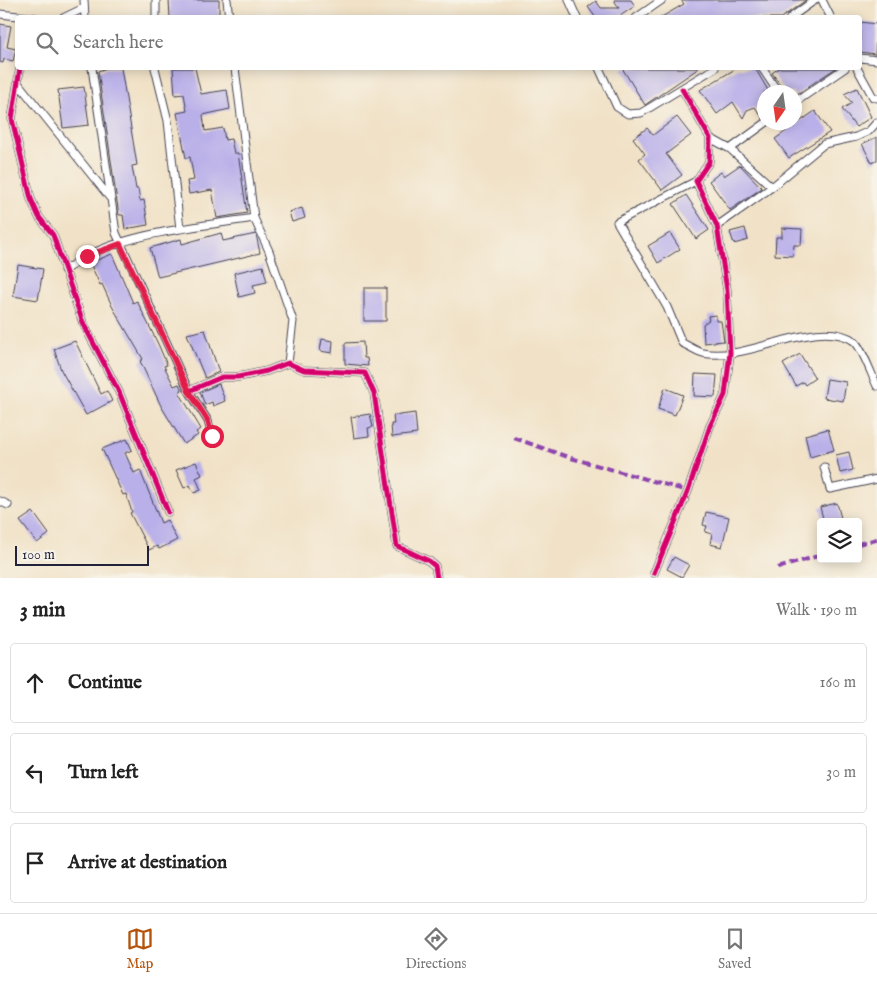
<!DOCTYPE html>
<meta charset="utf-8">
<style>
:root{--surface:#fff;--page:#f2f2f2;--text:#222;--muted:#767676;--line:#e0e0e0;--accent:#b45309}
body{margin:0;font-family:"IM FELL English",serif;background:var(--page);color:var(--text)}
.controls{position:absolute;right:15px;bottom:15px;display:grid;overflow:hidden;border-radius:5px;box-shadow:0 2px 12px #0003}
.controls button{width:45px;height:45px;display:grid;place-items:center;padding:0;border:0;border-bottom:1px solid var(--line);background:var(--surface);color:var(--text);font:25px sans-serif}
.compass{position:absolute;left:757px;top:85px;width:45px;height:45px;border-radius:50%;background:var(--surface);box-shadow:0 2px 12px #0003;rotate:193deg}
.scale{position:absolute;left:15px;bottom:12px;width:134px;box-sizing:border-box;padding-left:5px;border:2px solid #22223b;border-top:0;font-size:14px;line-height:18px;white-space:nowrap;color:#22223b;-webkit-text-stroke:4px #f7f3e8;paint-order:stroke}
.stop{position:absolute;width:15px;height:15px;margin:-11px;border:4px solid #e11d48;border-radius:50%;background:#fff}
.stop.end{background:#e11d48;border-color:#fff;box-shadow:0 1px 5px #0008}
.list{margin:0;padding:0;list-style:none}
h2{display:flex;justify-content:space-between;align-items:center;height:65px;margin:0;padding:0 20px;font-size:21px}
h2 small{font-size:16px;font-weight:400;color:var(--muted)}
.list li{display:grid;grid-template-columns:32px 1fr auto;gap:15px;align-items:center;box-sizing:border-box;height:80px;margin:0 10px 10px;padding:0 10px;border:1px solid var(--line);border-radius:5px}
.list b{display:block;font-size:19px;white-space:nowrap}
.list em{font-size:16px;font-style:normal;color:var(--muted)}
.icon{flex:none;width:28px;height:28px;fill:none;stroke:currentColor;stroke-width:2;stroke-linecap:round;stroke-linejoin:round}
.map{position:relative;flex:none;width:877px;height:578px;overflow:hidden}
.search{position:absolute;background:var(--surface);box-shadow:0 2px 12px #0003;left:15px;right:15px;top:15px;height:55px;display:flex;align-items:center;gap:12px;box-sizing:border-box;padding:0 18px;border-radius:5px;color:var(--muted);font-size:19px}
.sheet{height:335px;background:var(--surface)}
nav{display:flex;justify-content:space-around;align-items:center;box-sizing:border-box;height:70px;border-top:1px solid var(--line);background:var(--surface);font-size:14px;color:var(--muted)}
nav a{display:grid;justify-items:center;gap:2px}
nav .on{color:var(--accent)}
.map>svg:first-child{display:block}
.building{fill:#bab0e9}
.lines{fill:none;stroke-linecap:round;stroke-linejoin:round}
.minor-casing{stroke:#413f50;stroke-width:9}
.minor{stroke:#fff;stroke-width:7}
.quiet{stroke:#8e44ad;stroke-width:4;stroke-dasharray:8 4;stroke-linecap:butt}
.cycleway-casing{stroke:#f7f3e8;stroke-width:8}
.cycleway{stroke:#d6006c;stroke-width:5}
.route{stroke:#e11d48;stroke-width:6}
</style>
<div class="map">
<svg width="877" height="578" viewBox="0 0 877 578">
<rect width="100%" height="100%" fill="#f7f3e8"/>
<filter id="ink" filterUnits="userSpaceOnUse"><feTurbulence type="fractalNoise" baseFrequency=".02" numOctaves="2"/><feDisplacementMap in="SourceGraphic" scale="10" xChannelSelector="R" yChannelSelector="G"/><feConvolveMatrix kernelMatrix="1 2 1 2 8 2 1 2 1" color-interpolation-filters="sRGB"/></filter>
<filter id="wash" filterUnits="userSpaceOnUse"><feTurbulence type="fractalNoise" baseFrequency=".0096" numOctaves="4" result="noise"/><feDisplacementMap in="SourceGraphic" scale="20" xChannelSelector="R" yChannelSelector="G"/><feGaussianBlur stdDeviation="1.12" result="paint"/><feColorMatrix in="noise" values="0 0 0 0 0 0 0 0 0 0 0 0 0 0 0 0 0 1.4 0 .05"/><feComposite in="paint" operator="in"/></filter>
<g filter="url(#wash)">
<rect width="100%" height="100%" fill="#f1e2c7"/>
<g id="blocks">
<!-- building -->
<path class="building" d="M169 0H219V18H170Z
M614 0H631L635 6 617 18H596L588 7 596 1 601 8H619Z
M681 0H806L781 18H660L684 4Z
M860 22 877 24 875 54 860 52Z
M0 24 11 26 7 47 16 49 13 61 4 59 3 63 0 62Z
M107 68H121L137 165 132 166 136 189H138L140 201 144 200 148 225 125 229 123 215H119L98 71Z
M173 68H195L201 94 227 90 230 109 203 115 205 131 223 128 225 140 231 139 234 153H238L247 213 217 218 212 190 189 194 187 181 194 180 190 157 186 158 177 113 187 111 184 94 175 95Z
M622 68H699L645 105Z
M737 68H755L769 92H764V117L763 119 755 107 747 110 743 118 733 102 717 114 700 90Z
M779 68H836L794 96V92H786L772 73Z
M84 87 89 125 63 128 58 90Z
M857 88 871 117 856 127 842 109 852 103 844 94Z
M815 111 830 132 789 158 775 139Z
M677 117 691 135 666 154 682 175 662 190 639 159 645 154 633 138 647 128 653 135Z
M877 137V160L872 163 862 144Z
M740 165 762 188 730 210 709 181 721 172 724 176Z
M686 195 709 230 696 239 673 204Z
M302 208 305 218 292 222 289 212Z
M745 228 748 240 734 244 730 232Z
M782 228 802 229 801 245H794L793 256 775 255 776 237H782Z
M221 233 223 241 256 234 260 253 158 277 150 248 181 239 182 244Z
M670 233 680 249 658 263 648 246Z
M112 254 133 303 137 301 159 346 167 365 164 366 174 386 179 384 182 390 179 392 201 429 196 432 198 435 184 444 161 406 140 361 143 359 113 308 102 284 100 285 90 263Z
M18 265 43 269 38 300 13 296Z
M263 266 267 282 253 285 255 293 239 297 234 273Z
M364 288H386V321H364Z
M716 315V321H721L724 341 704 343 703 324 709 320 708 316Z
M205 330 219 372 205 378 187 334Z
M322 339 333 341 332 353 320 351Z
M75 341 101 394 107 391 112 401 86 415 61 370 54 349Z
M363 342 364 358H367L368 366 345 364V343Z
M800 354 815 378 805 385 803 382 796 386 783 364Z
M695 374 717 375 715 397 694 396Z
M827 379 846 382 843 401 824 398Z
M219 384 225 401 213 406 212 402 205 405 200 392Z
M665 388 683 395 675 415 658 409Z
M415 413 417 434 392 437 391 424H394L393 416Z
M370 414 373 427 368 428 369 436 354 438 351 417Z
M828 429 834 450 810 457 805 435Z
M127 439 132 450 125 453 134 473 140 470 161 523 167 520 177 540 159 549 157 546 149 550 130 513 132 512 126 494 123 495 102 449Z
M849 452 853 470 840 473 836 455Z
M196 462 202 475 196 478 201 490 194 493 190 485 184 488 176 470Z
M837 503 842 522H824L820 507Z
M33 512 49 534 37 543 20 521Z
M706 512 729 517 722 547 710 544 712 534 705 532 707 526 703 525Z
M674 557 689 565 682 577 667 569Z"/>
</g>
</g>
<g filter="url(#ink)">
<use href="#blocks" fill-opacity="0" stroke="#413f50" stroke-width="1"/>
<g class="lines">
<!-- minor casing -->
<g class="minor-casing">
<path id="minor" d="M84 0 85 18
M227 0 229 18
M569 0 577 18
M822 0 831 18
M0 14 36 18
M63 18 84 8
M156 18V0
M636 18 662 0
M790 18 815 0
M860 58 877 60
M20 68 12 119 31 199 39 217 53 235 83 323 119 392 168 512
M92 68 116 233 189 391 208 421 212 436
M155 68 168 121 180 229
M235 68 254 218 269 251 293 321 288 363
M599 68 617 107 628 114 641 113 715 68
M762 68 778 92
M857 68 873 97 877 98
M18 83 110 198
M794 103 845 68
M710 138 730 149 772 187
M730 149 767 122
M696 181 617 222 667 307 682 343C689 346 696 351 703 353 746 363 818 315 854 341 862 347 872 376 877 386
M717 226 772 187 824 144 856 137 869 131 877 122
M64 270C72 266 79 260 87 256 134 232 202 226 254 218
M189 391 222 377H238L267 371 288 363 304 370 365 373 374 393 397 546 429 561 435 566 437 578
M824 467 830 489 877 479
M0 501 8 505
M654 573 688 491 710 426 725 395 730 353 727 290 717 226 696 181 709 162 710 138 682 89"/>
</g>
<!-- minor -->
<use href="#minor" class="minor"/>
<!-- quiet -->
<path class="quiet" d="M514 438 571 458 688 491
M858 544 877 539
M778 568 821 555"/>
<!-- cycleway casing -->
<g class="cycleway-casing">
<path id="cycleway" d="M20 68 12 119 31 199 39 217 53 235 83 323 119 392 168 512
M189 391 222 377H238L267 371 288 363 304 370 365 373 374 393 397 546 429 561 435 566 437 578
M654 573 688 491 710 426 725 395 730 353 727 290 717 226 696 181 709 162 710 138 682 89"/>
</g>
<!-- cycleway -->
<use href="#cycleway" class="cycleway"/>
</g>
</g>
<g class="lines" filter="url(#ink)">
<!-- route -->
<path class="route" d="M87 256 120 244 189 391 208 421 212 436"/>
</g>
</svg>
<div class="controls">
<button><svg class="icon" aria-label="layers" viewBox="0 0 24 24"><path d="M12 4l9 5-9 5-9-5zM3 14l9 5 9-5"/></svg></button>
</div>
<svg class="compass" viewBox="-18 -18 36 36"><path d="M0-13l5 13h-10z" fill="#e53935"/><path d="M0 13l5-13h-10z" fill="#767676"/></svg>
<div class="scale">100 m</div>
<div class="stop" style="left:212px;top:436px"></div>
<div class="stop end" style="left:87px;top:256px"></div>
<div class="search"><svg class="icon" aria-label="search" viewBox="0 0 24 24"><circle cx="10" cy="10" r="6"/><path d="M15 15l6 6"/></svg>Search here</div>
</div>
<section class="sheet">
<h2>3 min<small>Walk · 190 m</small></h2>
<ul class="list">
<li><svg class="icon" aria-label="ahead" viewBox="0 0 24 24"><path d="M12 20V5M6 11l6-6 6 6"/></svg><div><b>Continue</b></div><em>160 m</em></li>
<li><svg class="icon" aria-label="left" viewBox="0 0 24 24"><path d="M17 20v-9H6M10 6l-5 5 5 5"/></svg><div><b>Turn left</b></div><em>30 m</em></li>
<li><svg class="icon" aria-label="arrive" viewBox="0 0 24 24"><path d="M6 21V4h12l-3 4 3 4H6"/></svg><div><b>Arrive at destination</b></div></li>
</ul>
</section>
<nav>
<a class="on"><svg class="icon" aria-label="map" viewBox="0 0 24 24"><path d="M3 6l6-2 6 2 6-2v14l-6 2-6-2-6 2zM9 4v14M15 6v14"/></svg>Map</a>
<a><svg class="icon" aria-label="directions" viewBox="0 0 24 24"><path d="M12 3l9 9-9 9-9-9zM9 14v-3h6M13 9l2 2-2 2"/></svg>Directions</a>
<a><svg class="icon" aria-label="saved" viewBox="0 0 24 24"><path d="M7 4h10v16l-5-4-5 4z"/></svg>Saved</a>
</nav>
